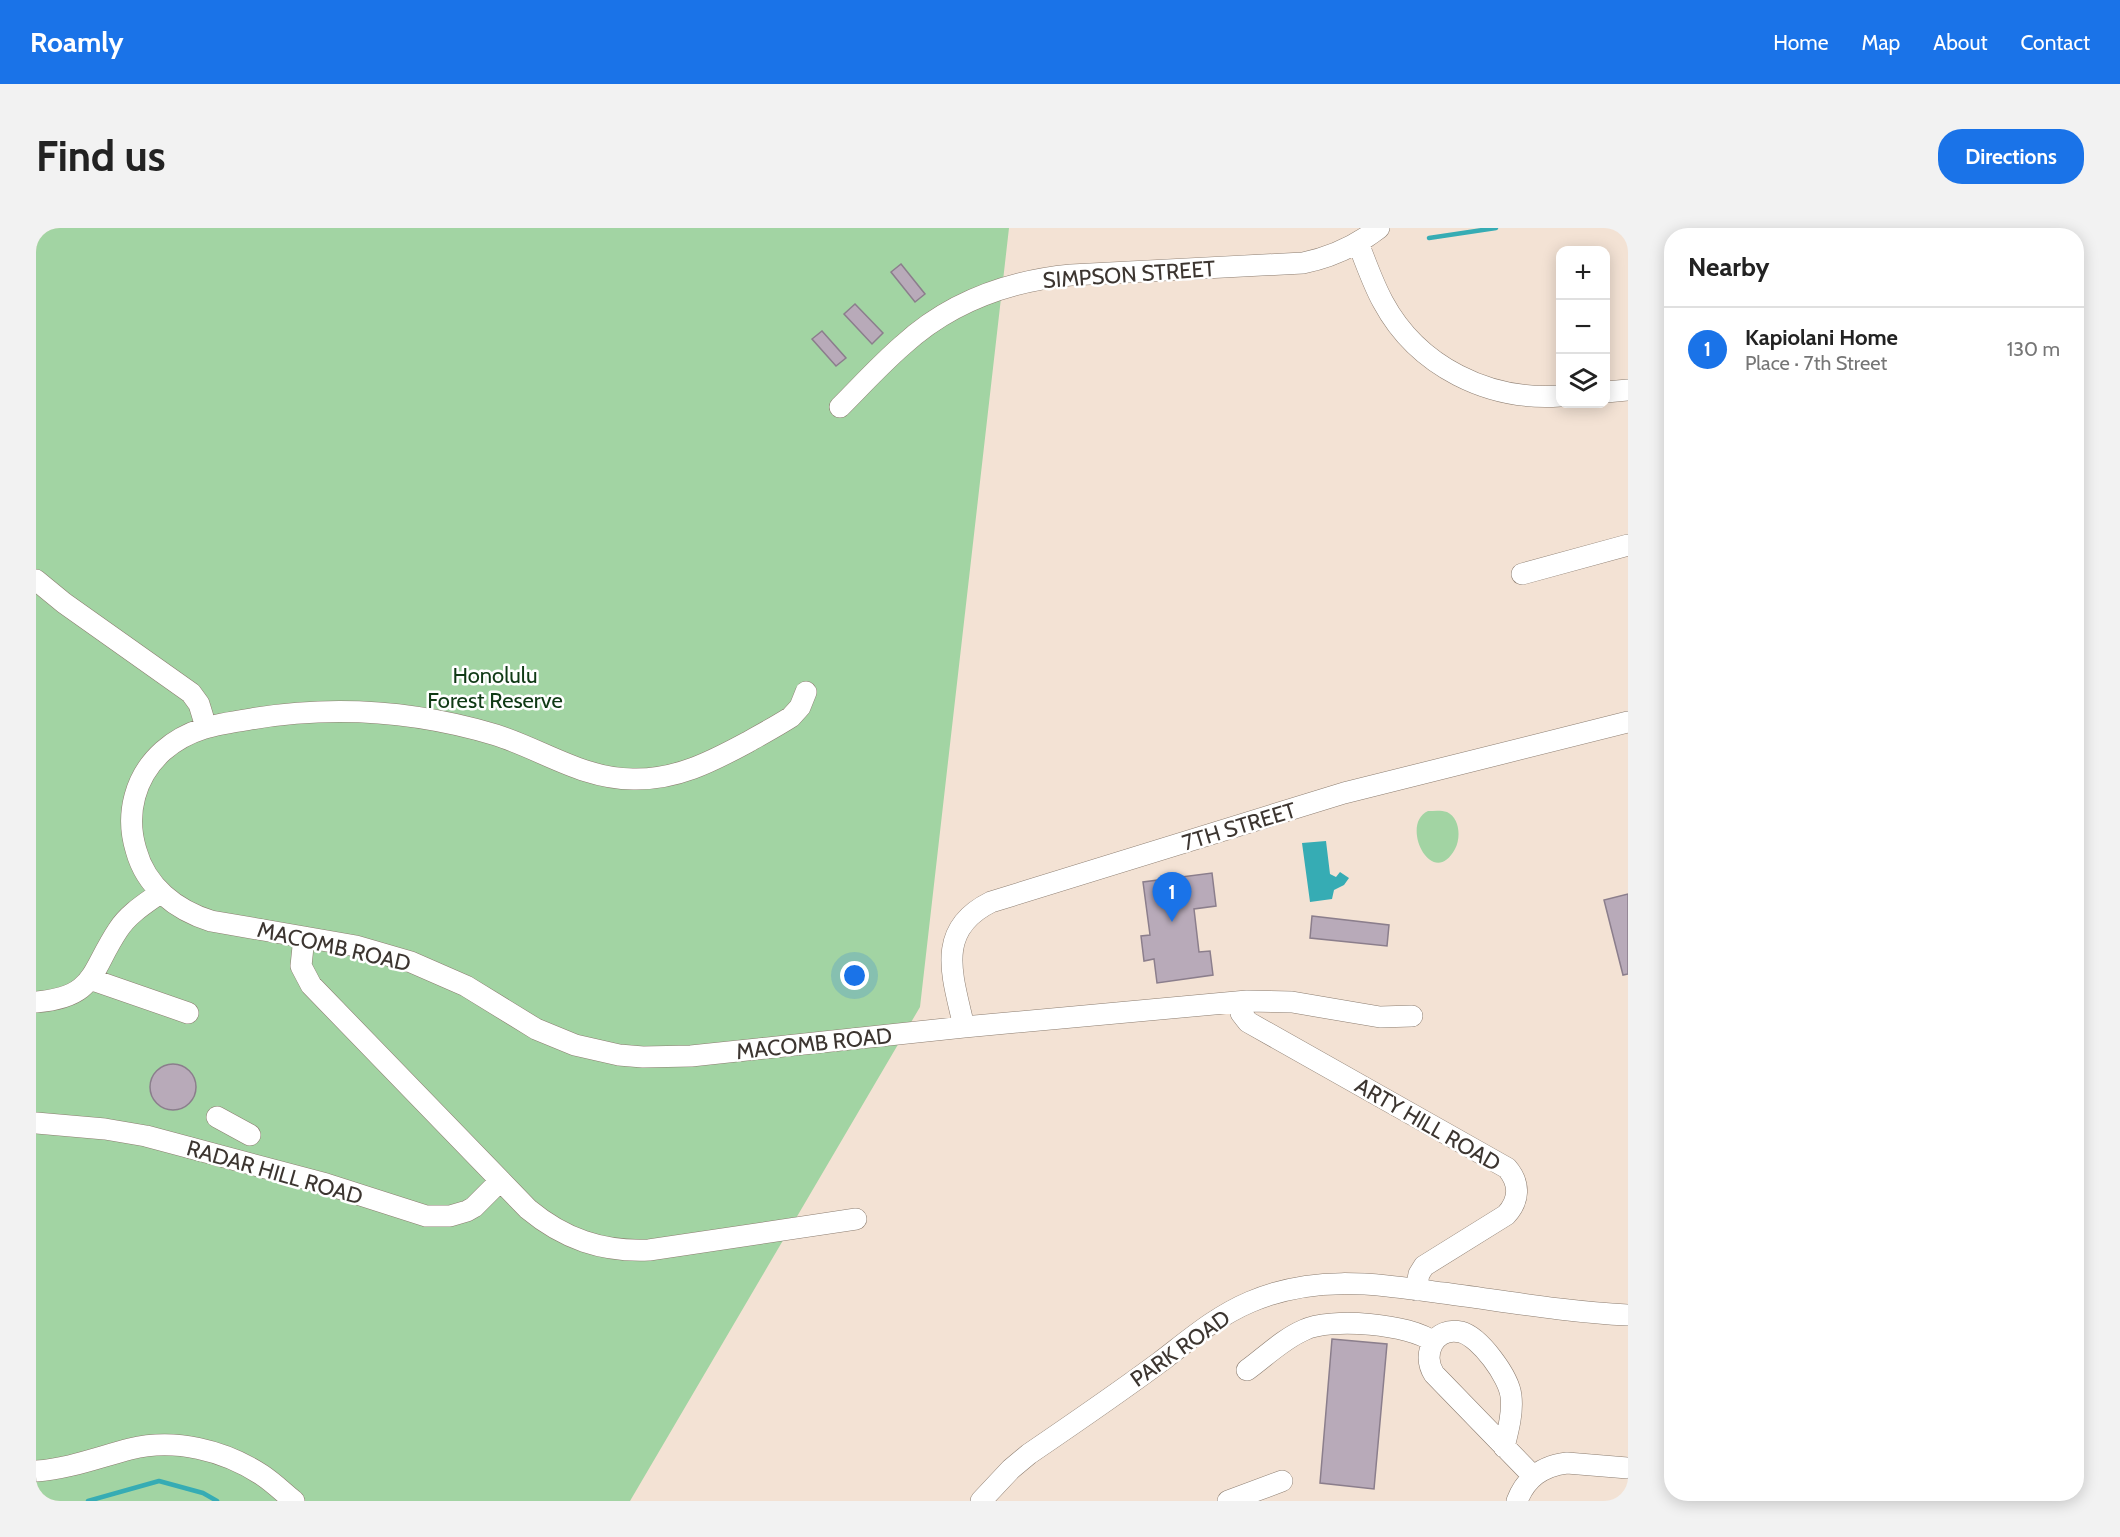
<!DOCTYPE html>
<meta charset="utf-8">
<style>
:root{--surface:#fff;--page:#f2f2f2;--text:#222;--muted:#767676;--line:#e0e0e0;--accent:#1a73e8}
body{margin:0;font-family:Cabin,sans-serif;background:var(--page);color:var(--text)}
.controls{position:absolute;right:18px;top:18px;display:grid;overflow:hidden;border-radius:12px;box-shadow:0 3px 15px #0003}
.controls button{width:54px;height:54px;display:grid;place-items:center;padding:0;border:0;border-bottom:2px solid var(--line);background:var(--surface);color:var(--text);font:30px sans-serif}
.you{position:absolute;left:819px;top:748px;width:21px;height:21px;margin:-15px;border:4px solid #fff;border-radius:50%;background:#1a73e8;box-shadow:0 0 0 9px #1a73e833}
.badge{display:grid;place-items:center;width:39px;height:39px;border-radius:50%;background:var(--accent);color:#fff;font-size:20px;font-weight:700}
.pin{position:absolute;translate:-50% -50px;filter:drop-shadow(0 2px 3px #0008)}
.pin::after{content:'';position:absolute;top:32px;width:21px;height:18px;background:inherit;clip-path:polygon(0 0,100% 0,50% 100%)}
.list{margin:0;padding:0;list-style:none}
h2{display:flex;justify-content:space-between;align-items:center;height:78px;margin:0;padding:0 24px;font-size:26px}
h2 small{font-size:20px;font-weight:400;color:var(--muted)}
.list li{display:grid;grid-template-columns:39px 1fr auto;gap:18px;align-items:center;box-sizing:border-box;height:84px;padding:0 24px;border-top:2px solid var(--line)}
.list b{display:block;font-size:22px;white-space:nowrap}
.list p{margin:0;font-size:20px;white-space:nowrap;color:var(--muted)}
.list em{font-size:20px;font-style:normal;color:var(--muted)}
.icon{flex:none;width:33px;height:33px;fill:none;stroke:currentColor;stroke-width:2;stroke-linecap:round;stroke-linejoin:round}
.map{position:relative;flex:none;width:1592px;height:1273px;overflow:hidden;border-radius:24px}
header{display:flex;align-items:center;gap:36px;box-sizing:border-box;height:84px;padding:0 30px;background:var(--accent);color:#fff}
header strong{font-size:28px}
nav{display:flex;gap:33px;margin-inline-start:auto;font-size:21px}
.intro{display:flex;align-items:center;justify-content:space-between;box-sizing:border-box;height:144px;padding:0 36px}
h1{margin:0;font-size:42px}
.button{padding:15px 27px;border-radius:24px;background:var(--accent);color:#fff;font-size:21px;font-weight:700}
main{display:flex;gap:36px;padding:0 36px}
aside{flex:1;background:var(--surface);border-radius:24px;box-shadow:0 3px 15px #0003}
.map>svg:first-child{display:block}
.green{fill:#a2d4a3}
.water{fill:#36acb4}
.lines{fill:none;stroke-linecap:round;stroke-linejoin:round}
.stream{stroke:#36acb4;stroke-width:4.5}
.building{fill:#b8aab9;stroke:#8b7e8c;stroke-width:1.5}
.minor-casing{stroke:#8c7d70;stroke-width:22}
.minor{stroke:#fff;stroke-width:21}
.labels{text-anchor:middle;stroke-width:5;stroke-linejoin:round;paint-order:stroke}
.street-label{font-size:22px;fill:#3c3530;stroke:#fff}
.park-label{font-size:22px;fill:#103a15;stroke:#fff}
</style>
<header>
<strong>Roamly</strong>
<nav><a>Home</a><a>Map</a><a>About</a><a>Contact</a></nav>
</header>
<div class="intro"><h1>Find us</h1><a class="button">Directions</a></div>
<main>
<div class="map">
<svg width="1592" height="1273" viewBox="0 0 1592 1273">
<rect width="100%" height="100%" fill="#f3e2d4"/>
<!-- green -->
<path class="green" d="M0 0H973L884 779 594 1273H0Z
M1392 583C1398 583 1405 582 1411 584 1424 590 1425 610 1419 621 1396 663 1363 596 1392 583Z"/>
<!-- water -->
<path class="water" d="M1290 613 1294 646 1300 649 1304 644 1313 650 1308 657 1298 662 1296 671 1274 674 1266 615Z"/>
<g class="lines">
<!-- stream -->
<path class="stream" d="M1588 0 1592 1
M1393 10 1460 0
M52 1273 123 1253 167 1265 181 1273"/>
</g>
<!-- building -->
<path class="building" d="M865 36 889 66 879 74 855 44Z
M819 76 847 105 836 116 808 86Z
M786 103 810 130 800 138 776 111Z
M1176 645 1180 678 1158 681 1163 724 1174 723 1177 747 1121 755 1118 731 1108 733 1105 708 1114 707 1107 654Z
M1592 666V746L1587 747 1568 672Z
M1276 688 1353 697 1351 718 1274 710Z
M114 859a23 23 0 1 1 46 0a23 23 0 1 1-46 0Z
M1296 1111 1351 1116 1338 1261 1284 1255Z"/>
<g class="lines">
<!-- minor casing -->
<g class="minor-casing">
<path id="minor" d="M1322 15C1330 35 1337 56 1347 74 1382 139 1453 173 1524 168
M1570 164 1592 162
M804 179C825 158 845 136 867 117 914 74 973 53 1035 47L1267 35C1296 29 1320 18 1343 0
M1486 346 1592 317
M0 352 28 375 155 465 163 476 170 499
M770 464 764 479 755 489C741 498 726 506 712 514 675 534 640 552 597 551 547 551 507 522 460 507 380 483 298 477 215 491 182 496 153 500 127 523 99 548 89 586 100 622 110 659 140 682 175 693L320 718 375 734 430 758 500 801 539 817 583 827 607 829 655 828 928 799 1211 773 1256 774 1344 789 1376 788
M268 709 265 738 275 757 492 981C528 1011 566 1024 613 1022L820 991
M54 751 152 785
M0 774C60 769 54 744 82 702 92 686 110 675 124 665
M1203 774 1205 785 1212 794 1471 940C1484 955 1484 972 1470 987L1388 1038 1383 1046 1380 1062
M928 799C917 749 898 702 955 674L1308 565 1592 494
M181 889 214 907
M0 895 69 901 110 908 290 956 390 988H414L431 983 438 979 464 953
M1211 1142C1229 1129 1247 1111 1268 1102 1294 1089 1375 1096 1397 1114
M1468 1219C1472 1203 1477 1185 1475 1168 1473 1149 1444 1109 1425 1104 1399 1098 1385 1126 1398 1146L1497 1248
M0 1243C32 1241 63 1229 94 1221 139 1210 188 1222 226 1247 238 1255 248 1265 258 1273
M945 1273 975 1241 993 1226C1037 1196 1081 1166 1124 1134 1153 1112 1179 1089 1214 1074 1279 1046 1340 1056 1407 1065 1468 1073 1530 1084 1592 1087
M1192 1273 1246 1253
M1481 1273C1490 1250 1506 1238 1531 1235L1592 1240"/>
</g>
<!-- minor -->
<use href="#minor" class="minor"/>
</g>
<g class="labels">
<!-- street labels -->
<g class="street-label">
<text transform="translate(1093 46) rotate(-4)" y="8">SIMPSON STREET</text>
<text transform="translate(1203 598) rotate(-17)" y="8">7TH STREET</text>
<text transform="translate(298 718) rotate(13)" y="8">MACOMB ROAD</text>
<text transform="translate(778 815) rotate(-6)" y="8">MACOMB ROAD</text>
<text transform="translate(1392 896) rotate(30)" y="8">ARTY HILL ROAD</text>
<text transform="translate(239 944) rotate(16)" y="8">RADAR HILL ROAD</text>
<text transform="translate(1144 1120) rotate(-35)" y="8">PARK ROAD</text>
</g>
<!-- park labels -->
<g class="park-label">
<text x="459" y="455">Honolulu<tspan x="459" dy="25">Forest Reserve</tspan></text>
</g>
</g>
</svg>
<div class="controls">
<button>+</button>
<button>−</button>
<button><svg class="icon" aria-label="layers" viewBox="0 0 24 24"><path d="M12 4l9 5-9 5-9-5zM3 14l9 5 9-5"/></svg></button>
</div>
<div class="you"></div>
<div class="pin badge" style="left:1136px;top:694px">1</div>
</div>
<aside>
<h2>Nearby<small></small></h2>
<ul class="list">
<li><span class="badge">1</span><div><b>Kapiolani Home</b><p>Place · 7th Street</p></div><em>130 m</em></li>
</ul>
</aside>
</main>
